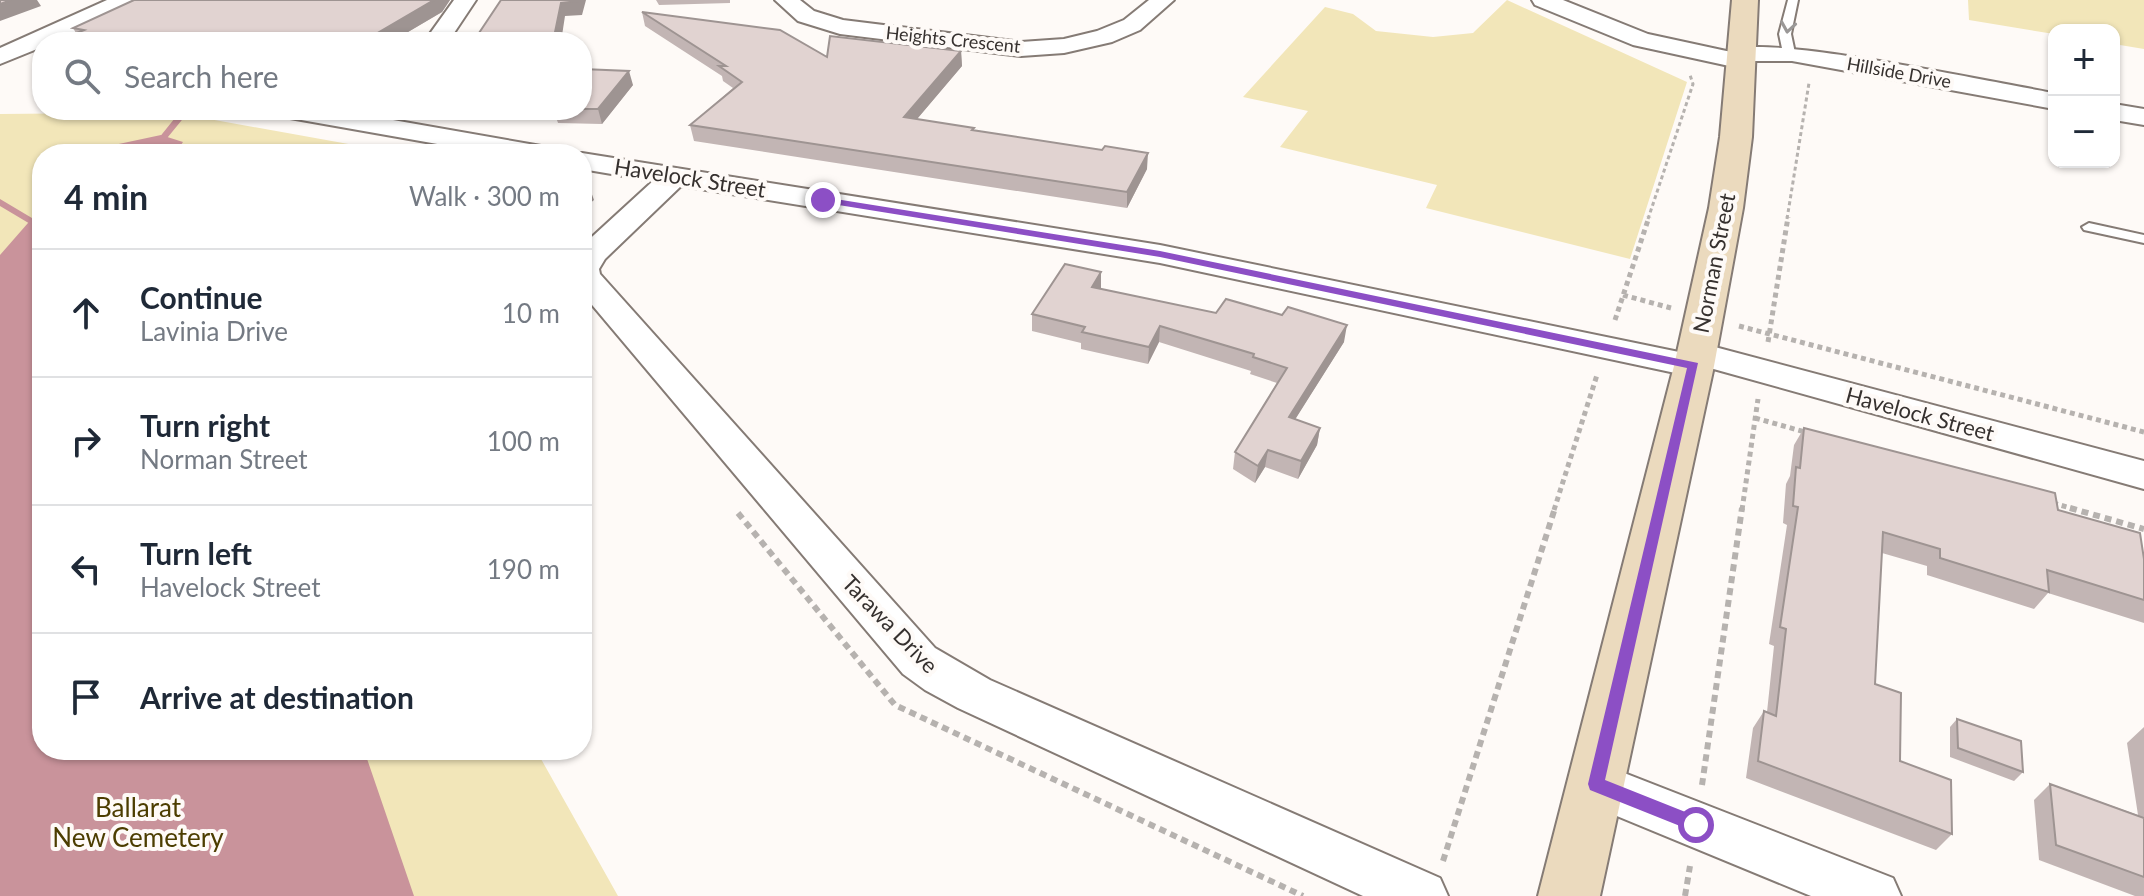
<!DOCTYPE html>
<meta charset="utf-8">
<style>
:root{--surface:#fff;--page:#f2f2f3;--text:#1f2937;--muted:#747a83;--line:#e0e1e3}
body{margin:0;font-family:Lato,sans-serif;background:var(--page);color:var(--text)}
.controls{position:absolute;right:24px;top:24px;display:grid;overflow:hidden;border-radius:16px;box-shadow:0 2px 6px #0004}
.controls button{width:72px;height:72px;display:grid;place-items:center;padding:0;border:0;border-bottom:2px solid var(--line);background:var(--surface);color:var(--text);font:40px sans-serif}
.stop{position:absolute;width:24px;height:24px;margin:-18px;border:6px solid #8c4fc5;border-radius:50%;background:#fff}
.stop.end{background:#8c4fc5;border-color:#fff;box-shadow:0 2px 8px #0008}
.list{margin:0;padding:0;list-style:none}
h2{display:flex;justify-content:space-between;align-items:center;height:104px;margin:0;padding:0 32px;font-size:34px}
h2 small{font-size:26px;font-weight:400;color:var(--muted)}
.list li{display:grid;grid-template-columns:52px 1fr auto;gap:24px;align-items:center;box-sizing:border-box;height:128px;padding:0 32px;border-top:2px solid var(--line)}
.list b{display:block;font-size:30px;white-space:nowrap}
.list p{margin:0;font-size:26px;white-space:nowrap;color:var(--muted)}
.list em{font-size:26px;font-style:normal;color:var(--muted)}
.icon{flex:none;width:44px;height:44px;fill:none;stroke:currentColor;stroke-width:2;stroke-linecap:round;stroke-linejoin:round}
.map{position:relative;flex:none;width:2144px;height:896px;overflow:hidden}
.search{position:absolute;background:var(--surface);box-shadow:0 2px 6px #0004;left:32px;top:32px;width:560px;height:88px;display:flex;align-items:center;gap:20px;box-sizing:border-box;padding:0 28px;border-radius:32px;color:var(--muted);font-size:30px}
.panel{position:absolute;background:var(--surface);box-shadow:0 2px 6px #0004;left:32px;top:144px;width:560px;height:616px;border-radius:32px}
.map>svg:first-child{display:block}
.green{fill:#f2e6b9}
.water{fill:#c9939b}
.lines{fill:none;stroke-linecap:round;stroke-linejoin:round}
.stream{fill:#c9939b;fill-rule:evenodd}
.lane-casing{stroke:#857b75;stroke-width:4}
.street-casing{stroke:#857b75;stroke-width:4}
.secondary-casing{stroke:#857b75;stroke-width:4}
.path-far2{stroke:#b6b2af;stroke-width:3;stroke-dasharray:4 3;stroke-linecap:butt}
.path-far1{stroke:#b6b2af;stroke-width:5;stroke-dasharray:5 4;stroke-linecap:butt}
.path{stroke:#b6b2af;stroke-width:6;stroke-dasharray:7 5;stroke-linecap:butt}
.lane{fill:#fff;fill-rule:evenodd}
.street{fill:#fff;fill-rule:evenodd}
.secondary{fill:#ebdabe;fill-rule:evenodd}
.wall{fill:#c2b5b4}
.shaded-wall{fill:#9e9492}
.building{fill:#e1d3d1;stroke:#9e9492;stroke-width:2}
.oneway{stroke:#9a9897}
.route{fill:#8c4fc5}
.labels{text-anchor:middle;stroke-width:8;stroke-linejoin:round;paint-order:stroke}
.far-street-label{font-size:18px;fill:#36312f;stroke:#fefaf7}
.street-label{font-size:22px;fill:#36312f;stroke:#fefaf7}
.near-park-label{font-size:26px;fill:#4c3d00;stroke:#fefaf7}
</style>
<div class="map">
<svg width="2144" height="896" viewBox="0 0 2144 896">
<rect width="100%" height="100%" fill="#fefaf7"/>
<!-- green -->
<path class="green" d="M1507 0 1687 82 1630 259 1426 208 1437 185 1280 147 1308 111 1243 97 1325 7 1353 14 1376 31 1433 37 1473 33Z
M1968 0H2144V49L2114 44V30H2054V34L1969 20Z
M107 113 187 115 404 154H42V750H536L618 896H0V114Z"/>
<!-- water -->
<path class="water" d="M161 135 183 142 175 154H102L114 145Z
M42 207V750H364L414 896H0V255Z"/>
<g class="lines">
<!-- stream -->
<path class="stream" d="M179 113 186 115 154 154H146Z
M0 199 42 224V231L0 206Z"/>
<!-- lane casing -->
<g class="lane-casing">
<path id="lane" d="M1788 0H1798L1791 34 1795 53 1789 56 1783 53 1779 34Z
M2089 223 2144 235V243L2084 230 2082 227Z"/>
</g>
<!-- street casing -->
<g class="street-casing">
<path id="street" d="M107 0H137L134 5 53 42H42V47L0 64V48Z
M454 0H476L448 42H424Z
M775 0H800L814 11 843 20 1021 42 1064 39 1097 31 1124 20 1149 0H1174L1140 30 1112 42 1064 53 1021 56 840 34 798 21Z
M1532 0H1563L1648 34 1731 52C1750 30 2011 86 2054 93V109L1792 61H1754L1752 67 1743 69 1633 45 1535 5Z
M2114 104 2144 109V125L2114 120Z
M277 110H336L541 146 551 148 555 154H494L290 118 281 116Z
M582 153 1160 245 1679 352 1684 345 1696 342 2144 461V489L1710 368 1706 374 1694 377 1160 263 681 186 605 259 599 269 600 274 935 648 990 680 1440 878 1448 896H1363L958 708 925 690 903 674 582 293V246L653 181 582 169V154H576Z
M1596 762 1893 878 1901 896H1811L1578 800 1571 784 1578 768Z"/>
</g>
<!-- secondary casing -->
<g class="secondary-casing">
<path id="secondary" d="M1732 0H1758L1752 137 1743 208 1714 366 1600 896H1538L1674 366 1709 208 1720 137Z"/>
</g>
<!-- path-far2 -->
<path class="path-far2" d="M1648 219 1693 84 1690 75
M1787 219 1809 83"/>
<!-- path-far1 -->
<path class="path-far1" d="M1623 295 1671 308
M1615 320 1649 217
M1739 326 2144 432
M1768 342 1788 217
M1755 418 1805 432
M2053 503 2077 510
M1554 510 1597 375
M1742 510 1758 399"/>
<!-- path -->
<path class="path" d="M2070 508 2144 529
M738 513 895 705 1303 896
M1702 785 1742 508
M1443 861 1555 508
M1685 896 1690 866"/>
<!-- lane -->
<use href="#lane" class="lane"/>
<!-- street -->
<use href="#street" class="street"/>
<!-- secondary -->
<use href="#secondary" class="secondary"/>
</g>
<!-- wall -->
<path class="wall" d="M134 0H450L442 12 391 42H79L74 34 76 33 73 28Z
M656 0H730V3L659 5Z
M642 12 827 57 961 51 962 66 917 119 1147 169 1127 208 694 141 690 125 733 88 723 81 722 76 645 26Z
M582 69 633 85 602 124 558 123 556 117 503 114 502 110H582Z
M1101 289 1344 342 1295 419 1320 428 1317 445 1298 479 1265 467 1255 483 1233 469 1235 452 1277 383 1250 374 1251 371 1159 342 1148 364 1081 349V343L1032 331V314Z
M1804 428 2058 510 2144 559V623L2048 593 2034 609 1927 575V566L1882 553 1875 684 1900 761 1952 834 1936 850 1746 778 1753 728 1764 711 1767 712 1774 646 1769 644 1787 525 1783 523 1786 484 1790 476 1794 445Z
M1957 719 2023 772 2014 781 1950 757V727Z
M2144 727V896H2135L2039 860 2034 800 2050 784 2138 815 2127 743Z"/>
<!-- shaded-wall -->
<path class="shaded-wall" d="M11 0H37L41 6 0 21V4Z
M434 0H450L442 12 391 42H362Z
M579 0H586L582 15 565 16 561 42H553L561 3Z
M961 51 962 66 906 132 904 117Z
M629 71 633 85 602 124 598 109Z
M1148 153 1147 169 1127 208V192Z
M589 186 594 200 582 210V192Z
M1101 272V289L1092 287Z
M1347 325 1344 342 1286 434 1289 417Z
M1160 326 1159 342 1148 364 1149 347Z
M1320 428 1317 445 1298 479 1301 461Z
M1268 450 1265 467 1255 483 1258 466Z"/>
<!-- building -->
<path class="building" d="M0 0H11L0 4Z
M134 0H434L362 42H122L74 34 84 30 73 28Z
M501 0H579V1L561 3 553 42H473Z
M642 12 780 30 827 57 830 36 961 51 904 117 974 128 972 130 1102 150 1105 146 1148 153 1127 192 690 125 742 82 719 66H726Z
M582 69 629 71 598 109H582Z
M582 185 589 186 582 192Z
M1065 264 1101 272 1092 287 1216 313 1226 299 1282 315 1288 307 1347 325 1289 417 1320 428 1301 461 1268 450 1258 466 1235 452 1287 368 1253 357 1254 354 1160 326 1149 347 1082 332 1085 327 1032 314Z
M1804 428 2055 493 2058 510 2140 533 2144 559V600L2047 570 2049 592 1940 558V549L1883 532 1875 684 1901 693 1900 761 1951 780 1952 834 1758 761 1764 711 1776 716 1786 629 1780 627 1798 507 1793 506 1796 467 1800 468Z
M1957 719 2021 741 2023 772 1958 748Z
M2050 784 2144 818V877L2056 845Z"/>
<!-- one-way arrows -->
<defs><path id="oneway-chevron" d="M-2-3.5L2.5 0L-2 3.5" fill="none" stroke-width="1.6" stroke-linecap="round" stroke-linejoin="round" transform="scale(2)"/></defs>
<use class="oneway" href="#oneway-chevron" transform="translate(1788 27) rotate(99)"/>
<!-- route -->
<path class="route" d="M823 197 1160 251 1698 363 1605 780 1703 819 1705 825 1703 830H1690L1590 790 1588 784 1687 368 1160 257 820 202 818 200Z"/>
<g class="labels">
<!-- far-street labels -->
<g class="far-street-label">
<text transform="translate(953 40) rotate(6)" y="6">Heights Crescent</text>
<text transform="translate(1899 73) rotate(10)" y="6">Hillside Drive</text>
</g>
<!-- street labels -->
<g class="street-label">
<text transform="translate(690 178) rotate(9)" y="8">Havelock Street</text>
<text transform="translate(1714 263) rotate(-79)" y="8">Norman Street</text>
<text transform="translate(1920 414) rotate(15)" y="8">Havelock Street</text>
<text transform="translate(890 624) rotate(46)" y="8">Tarawa Drive</text>
</g>
<!-- near-park labels -->
<g class="near-park-label">
<text x="138" y="817">Ballarat<tspan x="138" dy="30">New Cemetery</tspan></text>
</g>
</g>
</svg>
<div class="controls">
<button>+</button>
<button>−</button>
</div>
<div class="stop" style="left:1696px;top:825px"></div>
<div class="stop end" style="left:823px;top:200px"></div>
<div class="search"><svg class="icon" aria-label="search" viewBox="0 0 24 24"><circle cx="10" cy="10" r="6"/><path d="M15 15l6 6"/></svg>Search here</div>
<section class="panel">
<h2>4 min<small>Walk · 300 m</small></h2>
<ul class="list">
<li><svg class="icon" aria-label="ahead" viewBox="0 0 24 24"><path d="M12 20V5M6 11l6-6 6 6"/></svg><div><b>Continue</b><p>Lavinia Drive</p></div><em>10 m</em></li>
<li><svg class="icon" aria-label="right" viewBox="0 0 24 24"><path d="M7 20v-9h11M14 6l5 5-5 5"/></svg><div><b>Turn right</b><p>Norman Street</p></div><em>100 m</em></li>
<li><svg class="icon" aria-label="left" viewBox="0 0 24 24"><path d="M17 20v-9H6M10 6l-5 5 5 5"/></svg><div><b>Turn left</b><p>Havelock Street</p></div><em>190 m</em></li>
<li><svg class="icon" aria-label="arrive" viewBox="0 0 24 24"><path d="M6 21V4h12l-3 4 3 4H6"/></svg><div><b>Arrive at destination</b></div></li>
</ul>
</section>
</div>
